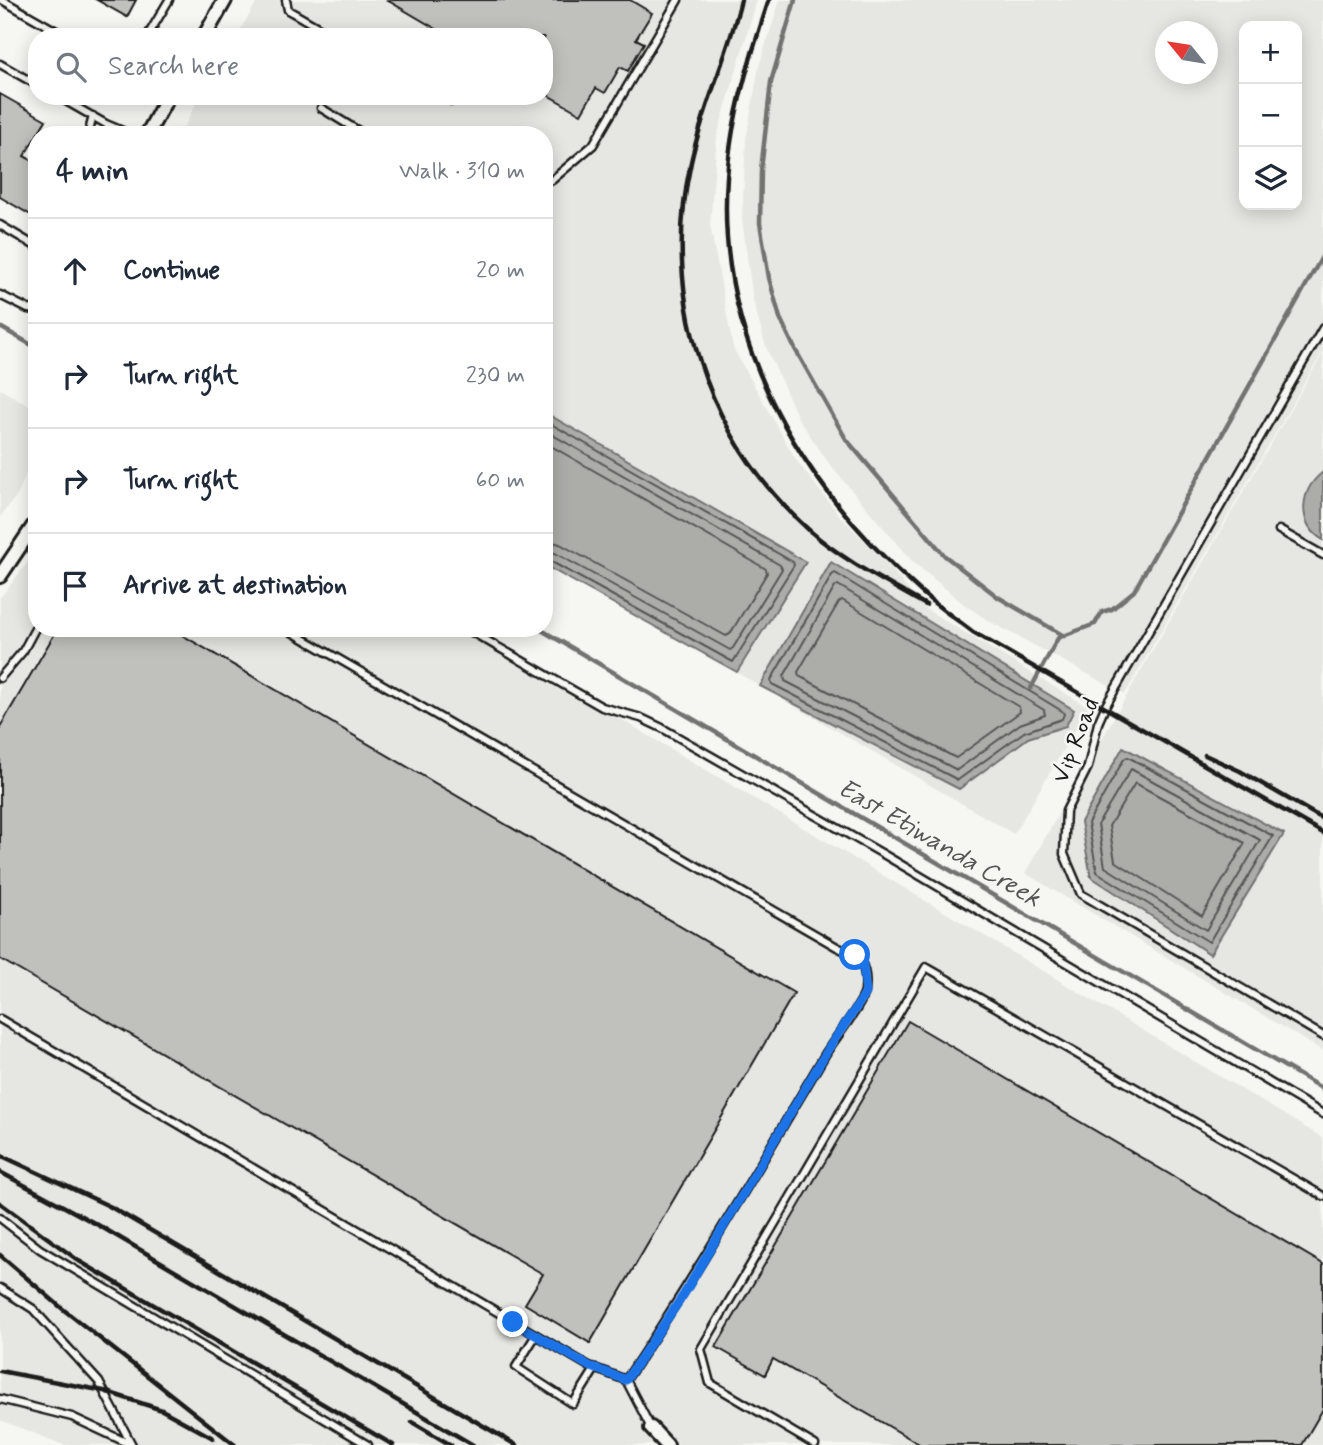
<!DOCTYPE html>
<meta charset="utf-8">
<style>
:root{--surface:#fff;--page:#f6f6f7;--text:#1f2937;--muted:#747a83;--line:#e0e1e3}
body{margin:0;font-family:Mynerve,sans-serif;background:var(--page);color:var(--text)}
.controls{position:absolute;right:21px;top:21px;display:grid;overflow:hidden;border-radius:14px;box-shadow:0 4px 18px #0003}
.controls button{width:63px;height:63px;display:grid;place-items:center;padding:0;border:0;border-bottom:2px solid var(--line);background:var(--surface);color:var(--text);font:35px sans-serif}
.compass{position:absolute;left:1155px;top:21px;width:63px;height:63px;border-radius:50%;background:var(--surface);box-shadow:0 4px 18px #0003;rotate:300deg}
.stop{position:absolute;width:21px;height:21px;margin:-16px;border:5px solid #1a73e8;border-radius:50%;background:#fff}
.stop.end{background:#1a73e8;border-color:#fff;box-shadow:0 2px 7px #0008}
.list{margin:0;padding:0;list-style:none}
h2{display:flex;justify-content:space-between;align-items:center;height:91px;margin:0;padding:0 28px;font-size:30px}
h2 small{font-size:23px;font-weight:400;color:var(--muted)}
.list li{display:grid;grid-template-columns:46px 1fr auto;gap:21px;align-items:center;box-sizing:border-box;height:105px;padding:0 28px;border-top:2px solid var(--line)}
.list b{display:block;font-size:26px;white-space:nowrap}
.list em{font-size:23px;font-style:normal;color:var(--muted)}
.icon{flex:none;width:38px;height:38px;fill:none;stroke:currentColor;stroke-width:2;stroke-linecap:round;stroke-linejoin:round}
.map{position:relative;flex:none;width:1323px;height:1445px;overflow:hidden}
.search{position:absolute;background:var(--surface);box-shadow:0 4px 18px #0003;left:28px;top:28px;width:525px;height:77px;display:flex;align-items:center;gap:18px;box-sizing:border-box;padding:0 24px;border-radius:28px;color:var(--muted);font-size:26px}
.panel{position:absolute;background:var(--surface);box-shadow:0 4px 18px #0003;left:28px;top:126px;width:525px;height:511px;border-radius:28px}
.map>svg:first-child{display:block}
.built{fill:#e6e6e2;fill-rule:evenodd}
.water{fill:#acaca9;stroke:#727271;stroke-width:2}
.lines{fill:none;stroke-linecap:round;stroke-linejoin:round}
.shore{stroke:#565654;stroke-width:2}
.stream{stroke:#727271;stroke-width:4.5}
.building{fill:#c0c0bd;stroke:#1c1c1c;stroke-width:2}
.service-casing{stroke:#1c1c1c;stroke-width:11}
.minor-casing{stroke:#1c1c1c;stroke-width:18}
.service{stroke:#f6f6f2;stroke-width:6}
.minor{stroke:#f6f6f2;stroke-width:12}
.rail{stroke:#1c1c1c;stroke-width:4.5}
.route{stroke:#1a73e8;stroke-width:9}
.labels{text-anchor:middle;stroke-width:5;stroke-linejoin:round;paint-order:stroke}
.street-label{font-size:24px;fill:#1c1c1c;stroke:#f6f6f2}
.water-label{font-size:26px;font-style:italic;fill:#565654;stroke:#f6f6f2}
</style>
<div class="map">
<svg width="1323" height="1445" viewBox="0 0 1323 1445">
<rect width="100%" height="100%" fill="#f6f6f2"/>
<filter id="ink" filterUnits="userSpaceOnUse"><feTurbulence type="fractalNoise" baseFrequency=".0143" numOctaves="2"/><feDisplacementMap in="SourceGraphic" scale="14" xChannelSelector="R" yChannelSelector="G"/><feConvolveMatrix kernelMatrix="1 2 1 2 8 2 1 2 1" color-interpolation-filters="sRGB"/></filter>
<g filter="url(#ink)">
<!-- built -->
<path class="built" d="M258 0H757L717 136 710 225 733 348 796 460 839 515 886 563 924 608 1088 707 1014 834 544 560V135H180L200 96H544V37H236Z
M780 0H1323V351L1125 694 989 621 965 605 912 561 830 465 798 418 766 347 753 300 742 219 746 140 759 66ZM1244 26H1297V205H1244ZM1166 32H1208V74H1166Z
M1323 353V1051L1025 873Z
M0 389 37 410V445L18 494 0 517Z
M37 551V628H468L1323 1138V1445H64L0 1420V598Z"/>
<!-- water -->
<path class="water" d="M544 412 806 562 737 672 544 565Z
M1323 472V540C1296 523 1300 490 1323 472Z
M831 562 1074 710 1066 726 1028 738 959 789 760 686Z
M1123 747 1284 834 1210 954 1091 877 1081 822Z"/>
<g class="lines">
<!-- shore -->
<path class="shore" d="M544 420 793 562 794 565 733 662 550 561 544 560
M544 430 780 565 782 569 733 648 730 650 555 553 544 551
M544 442 766 569 767 573 730 634 726 636 560 544 544 540
M835 573 1062 711 1064 714 1062 719 1024 732 958 780 772 684 771 680 832 575Z
M838 585 1044 710 1045 715 1020 724 957 770 785 681 784 676 835 587Z
M842 600 1019 707 1020 712 956 758 799 676 798 672 839 602Z
M1128 757 1273 836 1209 942 1097 872 1088 823 1124 759Z
M1131 769 1260 840 1206 930 1105 867 1098 824Z
M1135 783 1245 843 1202 916 1115 861 1109 826Z"/>
<!-- stream -->
<path class="stream" d="M795 0 771 82 761 170 760 223 769 278 780 318 795 349 846 439 945 556 998 597 1064 636
M0 327 37 348
M538 628 1323 1089
M1031 688 1058 638 1095 624 1102 612 1112 609 1134 591 1323 255"/>
</g>
<!-- building -->
<path class="building" d="M97 0H136L127 17Z
M387 0H630L652 13 636 39 644 43 628 71 620 67 605 93 596 88 581 114 544 93V37H450Z
M0 94 46 120 24 156 37 163 36 218 0 197Z
M58 628H170L794 993 590 1343 525 1304 543 1274 0 959V727Z
M908 1021 1323 1264V1409L1302 1445H921L773 1359 765 1375 716 1347Z"/>
<g class="lines">
<!-- service casing -->
<g class="service-casing">
<path id="service" d="M2 0 67 37
M286 0 288 10 335 37
M147 37 169 0
M0 64 37 85
M57 96 106 124 132 135
M443 96 452 101
M321 108 365 135
M88 135 93 116
M544 183 552 180 593 145 678 0
M0 225 37 247
M0 295 28 309 37 310
M1323 328 1105 707 1098 723 1088 767 1066 811 1064 854 1081 894 1323 1036
M1279 530 1323 555
M285 628 837 947C860 957 868 964 865 991 864 1002 834 1040 826 1053 761 1163 697 1274 626 1380L651 1428
M465 628 602 707 641 718 662 728 883 854 1323 1114
M0 678 23 651 37 625
M0 1019 589 1366 626 1380
M0 1218 40 1249 368 1445
M0 1288 33 1309 99 1382 132 1445
M536 1335 516 1367 573 1404 595 1369
M0 1399 72 1417 132 1445
M815 1445 710 1383 701 1349 926 967 1323 1196"/>
</g>
<!-- minor casing -->
<g class="minor-casing">
<path id="minor" d="M204 37 225 0
M147 135 168 96
M0 576 37 521
M651 1428 667 1445"/>
</g>
<!-- service -->
<use href="#service" class="service"/>
<!-- minor -->
<use href="#minor" class="minor"/>
<!-- rail -->
<path class="rail" d="M741 0C728 55 703 107 691 162 661 298 706 438 810 531 844 561 886 582 926 605
M769 0C753 49 737 97 730 149 706 323 792 477 918 589 935 605 955 618 973 632L1323 833
M1205 755 1240 771 1323 819
M0 1155 109 1206 516 1445
M0 1172 98 1225 473 1445
M0 1203 79 1261 393 1445
M0 1255 64 1310 235 1445
M0 1371 104 1391 162 1410 213 1438
M412 1422 451 1445"/>
</g>
</g>
<g class="lines" filter="url(#ink)">
<!-- route -->
<path class="route" d="M513 1322 589 1366 626 1380 684 1294 830 1046 866 993 863 964 855 955"/>
</g>
<g class="labels">
<!-- street labels -->
<g class="street-label">
<text transform="translate(1075 740) rotate(-68)" y="8">Vip Road</text>
</g>
<!-- water labels -->
<g class="water-label">
<text transform="translate(940 842) rotate(30)" y="9">East Etiwanda Creek</text>
</g>
</g>
</svg>
<div class="controls">
<button>+</button>
<button>−</button>
<button><svg class="icon" aria-label="layers" viewBox="0 0 24 24"><path d="M12 4l9 5-9 5-9-5zM3 14l9 5 9-5"/></svg></button>
</div>
<svg class="compass" viewBox="-18 -18 36 36"><path d="M0-13l5 13h-10z" fill="#e53935"/><path d="M0 13l5-13h-10z" fill="#747a83"/></svg>
<div class="stop" style="left:855px;top:955px"></div>
<div class="stop end" style="left:513px;top:1322px"></div>
<div class="search"><svg class="icon" aria-label="search" viewBox="0 0 24 24"><circle cx="10" cy="10" r="6"/><path d="M15 15l6 6"/></svg>Search here</div>
<section class="panel">
<h2>4 min<small>Walk · 310 m</small></h2>
<ul class="list">
<li><svg class="icon" aria-label="ahead" viewBox="0 0 24 24"><path d="M12 20V5M6 11l6-6 6 6"/></svg><div><b>Continue</b></div><em>20 m</em></li>
<li><svg class="icon" aria-label="right" viewBox="0 0 24 24"><path d="M7 20v-9h11M14 6l5 5-5 5"/></svg><div><b>Turn right</b></div><em>230 m</em></li>
<li><svg class="icon" aria-label="right" viewBox="0 0 24 24"><path d="M7 20v-9h11M14 6l5 5-5 5"/></svg><div><b>Turn right</b></div><em>60 m</em></li>
<li><svg class="icon" aria-label="arrive" viewBox="0 0 24 24"><path d="M6 21V4h12l-3 4 3 4H6"/></svg><div><b>Arrive at destination</b></div></li>
</ul>
</section>
</div>
